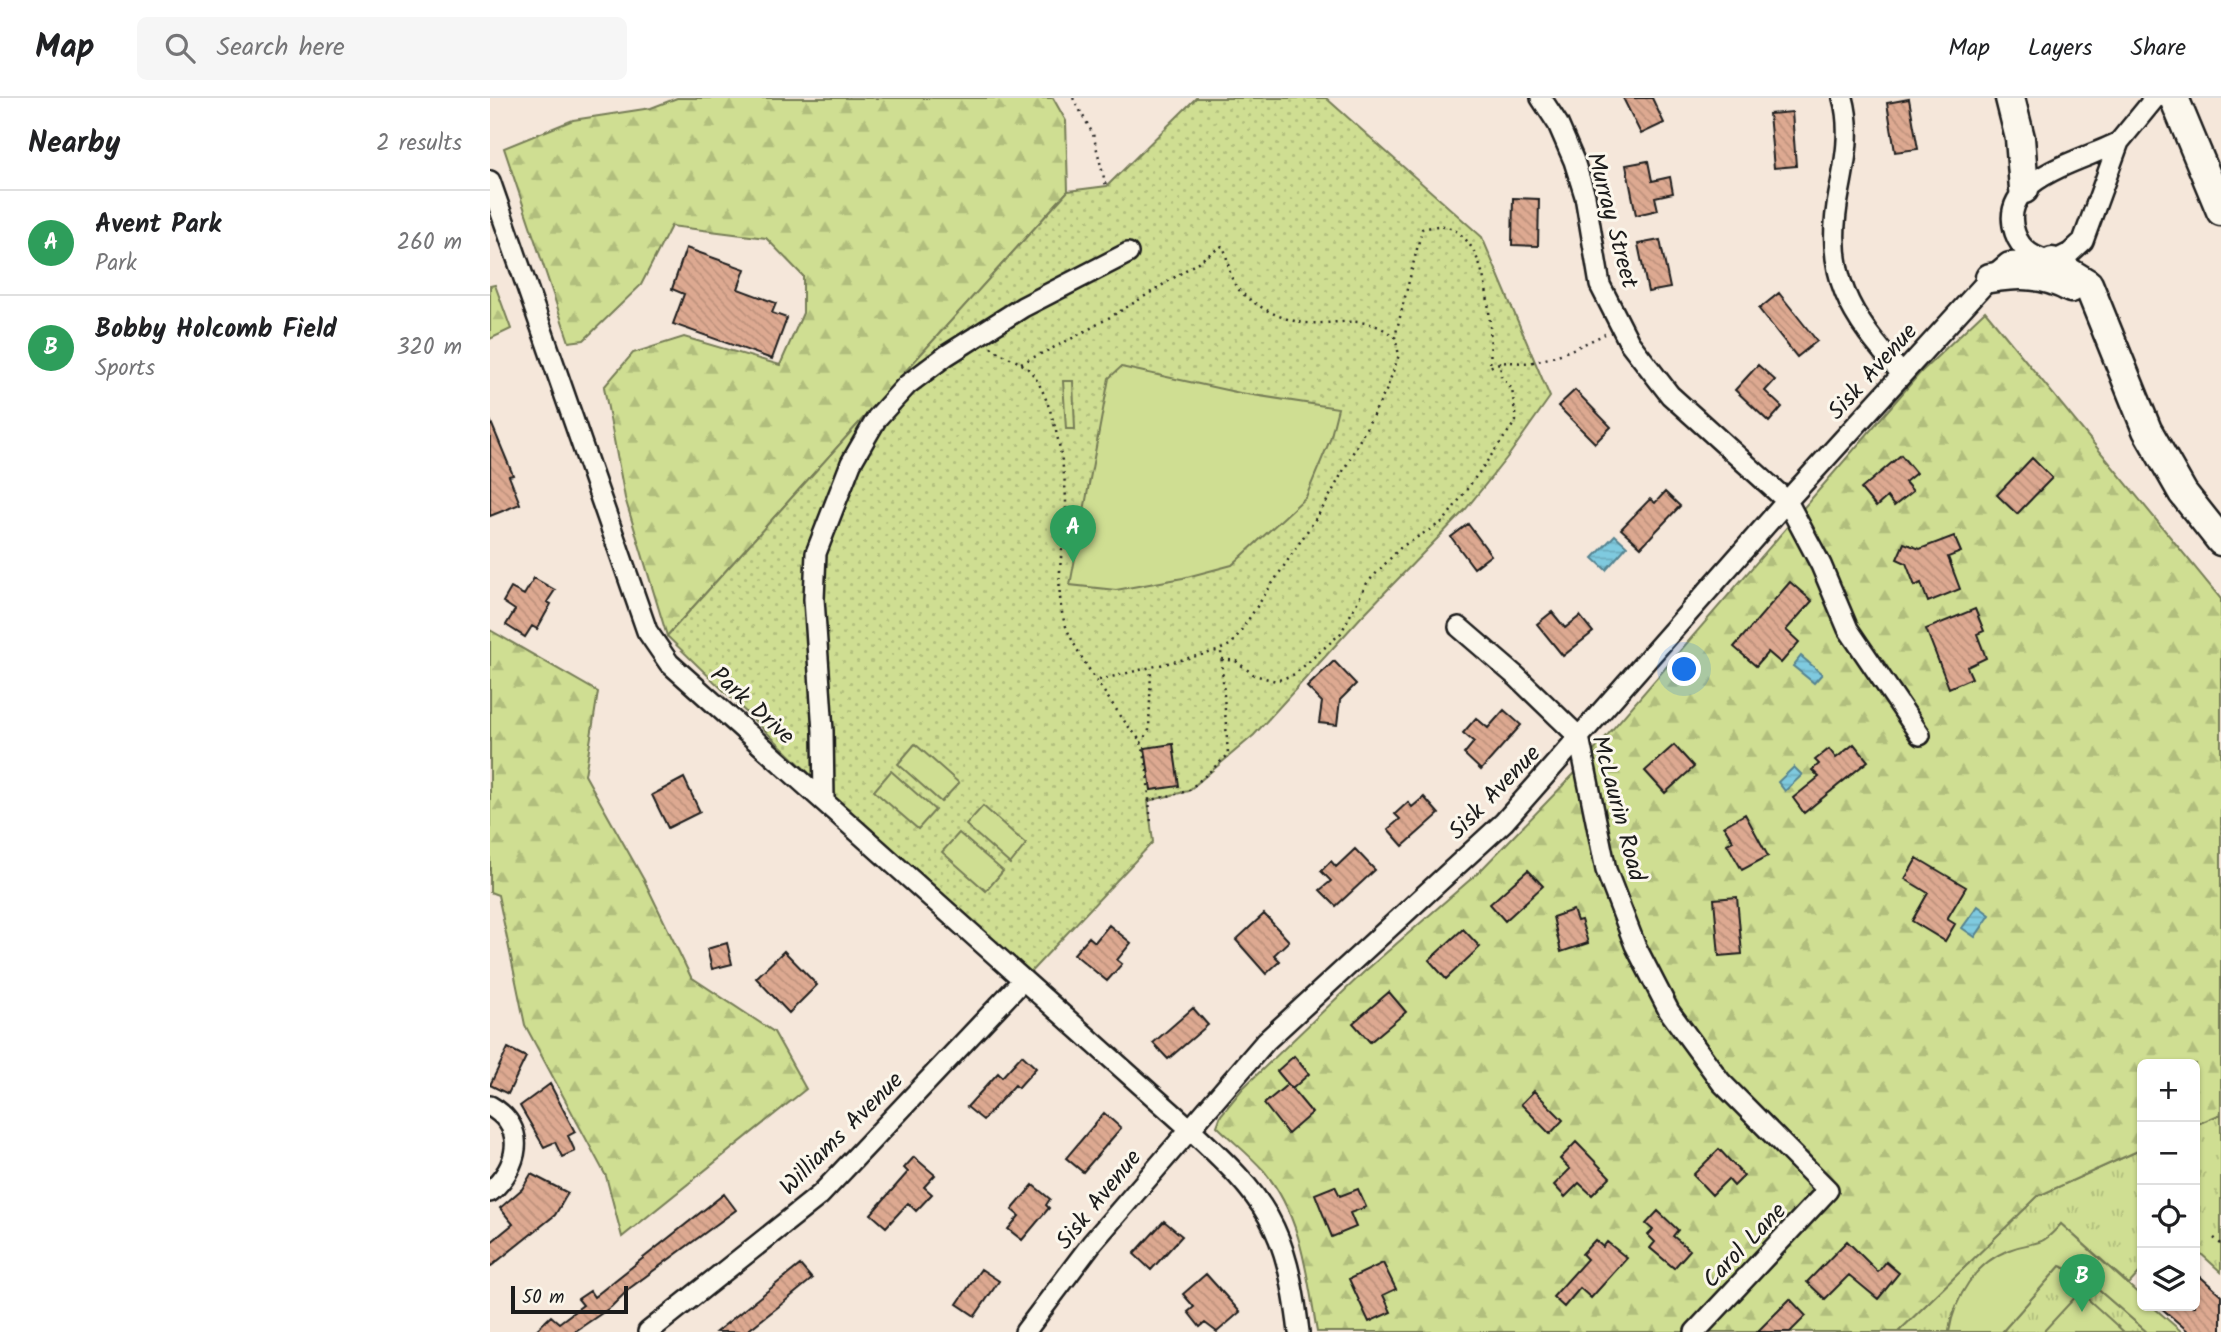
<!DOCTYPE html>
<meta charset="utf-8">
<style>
:root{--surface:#fff;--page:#f6f6f6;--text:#202124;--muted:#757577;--line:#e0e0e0;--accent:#0b8043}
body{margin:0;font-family:Kalam,sans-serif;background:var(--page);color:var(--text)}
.controls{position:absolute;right:21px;bottom:21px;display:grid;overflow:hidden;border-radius:10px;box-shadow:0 2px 5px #0004}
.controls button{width:63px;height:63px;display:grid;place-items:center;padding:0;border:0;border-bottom:2px solid var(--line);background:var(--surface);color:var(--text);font:35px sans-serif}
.scale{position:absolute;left:21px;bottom:18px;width:117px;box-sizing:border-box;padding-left:7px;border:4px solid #1c1c1c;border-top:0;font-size:19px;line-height:24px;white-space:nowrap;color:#1c1c1c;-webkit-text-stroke:5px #fbf7ec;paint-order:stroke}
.you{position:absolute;left:1195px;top:572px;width:24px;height:24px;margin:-18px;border:5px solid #fff;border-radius:50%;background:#1a73e8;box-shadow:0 0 0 10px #1a73e833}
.badge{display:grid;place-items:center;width:46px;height:46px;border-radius:50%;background:var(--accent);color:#fff;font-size:23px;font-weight:700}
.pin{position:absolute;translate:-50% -58px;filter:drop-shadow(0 2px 4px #0008)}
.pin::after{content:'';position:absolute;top:37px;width:24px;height:21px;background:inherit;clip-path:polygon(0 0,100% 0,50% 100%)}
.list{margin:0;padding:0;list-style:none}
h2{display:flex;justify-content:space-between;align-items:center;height:91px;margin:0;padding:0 28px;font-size:30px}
h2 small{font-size:23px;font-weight:400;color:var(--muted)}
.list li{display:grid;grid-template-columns:46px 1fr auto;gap:21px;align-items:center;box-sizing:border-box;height:105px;padding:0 28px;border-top:2px solid var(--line)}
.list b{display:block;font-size:26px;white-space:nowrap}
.list p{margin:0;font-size:23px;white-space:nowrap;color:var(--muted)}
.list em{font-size:23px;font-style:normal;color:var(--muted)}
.icon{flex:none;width:38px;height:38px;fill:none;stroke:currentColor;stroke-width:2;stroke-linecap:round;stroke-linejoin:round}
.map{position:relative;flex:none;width:1731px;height:1234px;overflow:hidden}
header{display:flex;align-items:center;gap:42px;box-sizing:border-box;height:98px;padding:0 35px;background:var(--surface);border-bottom:2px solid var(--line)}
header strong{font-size:33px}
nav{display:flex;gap:38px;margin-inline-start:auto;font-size:24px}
.search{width:490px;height:63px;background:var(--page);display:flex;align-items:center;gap:18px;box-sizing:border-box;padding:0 24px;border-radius:10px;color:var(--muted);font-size:26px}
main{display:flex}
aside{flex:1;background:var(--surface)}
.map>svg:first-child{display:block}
.grass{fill:url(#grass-tufts);stroke:#767d57;stroke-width:2}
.forest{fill:url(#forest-firs);stroke:#767d57;stroke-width:2}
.park{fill:url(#park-dots);stroke:#767d57;stroke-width:2}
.garden{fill:#cfde92;stroke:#767d57;stroke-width:2}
.water{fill:url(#water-rules);stroke:#578491;stroke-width:2}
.building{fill:url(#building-back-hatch);stroke:#1c1c1c;stroke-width:2}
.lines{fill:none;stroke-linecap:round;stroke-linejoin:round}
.minor-casing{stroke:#1c1c1c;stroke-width:24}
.highway-casing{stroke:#1c1c1c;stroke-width:33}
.path{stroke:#1c1c1c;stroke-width:2.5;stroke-dasharray:2 5;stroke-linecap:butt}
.minor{stroke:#fbf7ec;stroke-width:19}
.highway{stroke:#fbf7ec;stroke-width:28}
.labels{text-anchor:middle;stroke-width:6;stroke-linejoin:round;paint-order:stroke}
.street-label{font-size:24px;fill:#1c1c1c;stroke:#fbf7ec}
</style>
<header>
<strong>Map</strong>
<div class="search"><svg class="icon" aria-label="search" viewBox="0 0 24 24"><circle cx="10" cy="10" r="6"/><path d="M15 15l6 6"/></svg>Search here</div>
<nav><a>Map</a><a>Layers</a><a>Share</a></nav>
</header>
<main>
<aside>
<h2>Nearby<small>2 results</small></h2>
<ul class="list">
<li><span class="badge" style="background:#2e9e5b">A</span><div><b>Avent Park</b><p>Park</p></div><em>260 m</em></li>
<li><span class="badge" style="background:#2e9e5b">B</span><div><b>Bobby Holcomb Field</b><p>Sports</p></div><em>320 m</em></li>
</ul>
</aside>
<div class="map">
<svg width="1731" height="1234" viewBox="0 0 1731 1234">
<defs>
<pattern id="grass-tufts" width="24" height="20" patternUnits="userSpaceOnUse" patternTransform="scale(1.75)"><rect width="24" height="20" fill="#cfde92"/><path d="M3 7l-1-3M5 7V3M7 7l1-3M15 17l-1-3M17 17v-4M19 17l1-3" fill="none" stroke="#b1be7d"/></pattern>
<pattern id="forest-firs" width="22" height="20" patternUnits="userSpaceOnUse" patternTransform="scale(1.75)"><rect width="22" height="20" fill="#cfde92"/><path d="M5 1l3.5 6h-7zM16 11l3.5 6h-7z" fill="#b1be7d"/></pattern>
<pattern id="park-dots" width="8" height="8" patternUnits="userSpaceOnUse" patternTransform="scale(1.75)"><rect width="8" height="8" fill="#cfde92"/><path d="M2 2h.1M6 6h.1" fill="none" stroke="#b1be7d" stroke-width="1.8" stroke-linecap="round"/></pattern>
<pattern id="water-rules" width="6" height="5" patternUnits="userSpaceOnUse" patternTransform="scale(1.75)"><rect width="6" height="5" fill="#7fcadf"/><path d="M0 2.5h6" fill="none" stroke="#6dadbf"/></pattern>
<pattern id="building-back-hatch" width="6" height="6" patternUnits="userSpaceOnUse" patternTransform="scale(1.75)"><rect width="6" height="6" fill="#dda991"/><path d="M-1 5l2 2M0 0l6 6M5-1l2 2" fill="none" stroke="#bd917c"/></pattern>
</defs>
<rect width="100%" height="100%" fill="#f5e7da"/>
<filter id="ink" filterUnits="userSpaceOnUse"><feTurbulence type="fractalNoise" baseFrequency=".0143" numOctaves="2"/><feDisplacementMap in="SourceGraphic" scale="14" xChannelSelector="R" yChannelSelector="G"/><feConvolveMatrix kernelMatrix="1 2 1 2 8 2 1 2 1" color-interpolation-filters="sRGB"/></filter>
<g filter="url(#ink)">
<!-- grass -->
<path class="grass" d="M1731 1016V1174L1710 1155 1705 1160V1027Z
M1652 1051V1178L1649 1175 1639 1186 1571 1126 1555 1145C1496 1151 1492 1176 1461 1222L1459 1234H1408L1548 1098Z
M1570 1168 1589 1175 1657 1234H1512Z"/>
<!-- forest -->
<path class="forest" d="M187 0H563L576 23 578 93 177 538 135 400 114 289 143 255 194 239 290 267 313 215V178L276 140 181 128 151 187 94 242 79 244 14 50 83 22 161 10Z
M5 187 21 231 0 241V188Z
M1495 213 1731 501V1016L1705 1027V966H1652V1051L1548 1098 1408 1234H827C817 1178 812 1119 774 1073 760 1057 742 1043 727 1028L731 1017 753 990 874 874 989 774 1083 677 1430 275Z
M0 532 108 594 95 677 154 782 201 879 284 934 316 991 132 1139 116 1078 35 927 8 797 0 794Z"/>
<!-- park -->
<path class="park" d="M706 0H836L992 139 1060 299 1019 357 975 412 872 518 764 637 698 693 658 703 663 744 533 882 177 538 578 93 617 88Z"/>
<!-- garden -->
<path class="garden" d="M631 269 750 295 848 310 840 342 816 399 742 467 693 480 626 492 580 487 619 280Z
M573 283H583L585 331H576Z
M425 646 469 685 451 704 408 666Z
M401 673 445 712 428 731 384 693Z
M493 708 536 746 520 766 476 727Z
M469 735 513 773 496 793 452 754Z
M1571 1126 1652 1199V1208H1662L1692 1234H1657L1589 1175 1570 1168 1512 1234H1459C1465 1199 1485 1165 1519 1152 1548 1141 1548 1152 1571 1126Z
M1590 1194 1634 1234H1553Z"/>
<!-- water -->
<path class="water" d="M1125 437 1137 448 1116 472 1103 460Z
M1311 558 1332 576 1324 585 1303 568Z
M1304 669 1312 677 1295 693 1288 684Z
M1488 808 1500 817 1485 839 1472 830Z"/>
<!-- building -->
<path class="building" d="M1133 0H1162L1174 25 1151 36Z
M1419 1 1428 51 1405 54 1397 5Z
M1302 14 1306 68 1284 70 1279 16Z
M1158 63 1162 83 1180 79 1183 95 1165 99 1168 112 1146 117 1136 67Z
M1023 100 1049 101 1048 148 1022 147Z
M1170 142 1180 190 1158 194 1148 146Z
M196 150 255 171 248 191 286 205 282 215 297 220 282 261 183 226 194 196 182 191Z
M1289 195 1327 243 1307 259 1269 211Z
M1268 267 1285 282 1275 293 1292 309 1279 324 1245 292Z
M1085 292 1121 329 1105 345 1068 308Z
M0 322 23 377 19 378 30 406 0 418Z
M1411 357 1426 375 1415 384 1423 393 1404 408 1397 399 1386 409 1371 391Z
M1542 360 1562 380 1527 416 1507 397Z
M1175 394 1190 408 1151 449 1131 431 1160 401 1165 405Z
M978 426 1001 457 984 470 961 439Z
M1464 438 1471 454 1458 459 1470 491 1438 504 1431 485 1425 488 1416 465 1407 461 1414 445 1430 451Z
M44 480 65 492 57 504 61 506 47 531 42 528 35 539 16 527 25 512 13 504 21 490 34 497Z
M1300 484 1322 503 1296 532 1309 544 1291 565 1278 554 1266 568 1244 549Z
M1485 511 1494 533 1487 536 1496 560 1477 569 1482 580 1459 590 1436 531Z
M1062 514 1075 530 1090 518 1103 534 1073 558 1047 526Z
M844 563 866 586 850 602 847 627 829 625 832 604 817 589Z
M1014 612 1031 627 991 672 974 656 984 644 973 635 986 620 998 630Z
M683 646 689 688 661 692 655 650Z
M1364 646 1378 663 1314 715 1303 700 1329 679 1322 672 1329 666 1325 662 1339 651 1346 660Z
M1184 647 1204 669 1175 695 1155 673Z
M194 680 210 714 178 730 162 697Z
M934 699 949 716 913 748 898 731 910 721 905 716 918 704 922 709Z
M1255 716 1278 758 1252 772 1237 746 1243 743 1234 728Z
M865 751 885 772 846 808 830 792 841 783 831 773 841 763 846 769Z
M1427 760 1476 789 1457 821 1465 826 1455 843 1422 823 1438 795 1415 781Z
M1038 772 1053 788 1015 823 1000 806Z
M1247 799 1252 856 1229 858 1224 801Z
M1083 812 1087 823 1091 822 1098 845 1071 854 1063 819Z
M774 816 799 843 784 857 790 863 776 876 746 842Z
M619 827 641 845 627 862 632 866 617 883 584 856 599 839 605 844Z
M973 831 990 849 956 881 939 862Z
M237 845 242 866 222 871 217 851Z
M294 853 327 887 299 915 266 880Z
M899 894 916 914 880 944 863 925Z
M703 910 718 927 678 961 663 945Z
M18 950 36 959 18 996 0 987Z
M532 957 546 970 528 990 525 987 493 1022 477 1009 508 975 512 979Z
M804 958 819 976 802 991 787 973Z
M60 986 85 1034 78 1038 85 1053 72 1059 65 1044 54 1049 30 1008Z
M798 986 822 1015 798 1036 774 1006Z
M1044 993 1073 1022 1060 1036 1031 1006Z
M614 1015 631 1030 593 1074 576 1060Z
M1086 1044 1120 1079 1102 1097 1089 1085 1075 1099 1064 1087 1080 1071 1070 1061Z
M1229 1051 1254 1078 1244 1088 1238 1081 1222 1097 1203 1077Z
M424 1059 445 1077 434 1089 442 1096 426 1113 418 1105 396 1129 381 1116 418 1074 414 1070Z
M41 1076 78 1095 65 1117 0 1169V1145L23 1126 10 1110 32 1091Z
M543 1087 560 1101 556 1107 559 1110 532 1142 518 1131 529 1118 522 1112Z
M845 1088 850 1098 868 1091 876 1109 860 1115 866 1129 842 1139 825 1096Z
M234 1096 246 1112 140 1190 121 1209 84 1234H44L61 1218 69 1225 93 1207 88 1201 100 1193 104 1199Z
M1168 1113 1188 1132 1183 1138 1200 1152 1184 1170 1160 1150 1165 1144 1158 1137 1163 1132 1156 1126Z
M674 1123 692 1138 661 1172 644 1156Z
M1105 1142 1113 1149 1117 1144 1137 1160 1101 1200 1090 1190 1074 1209 1063 1199 1097 1161 1092 1156Z
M1357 1143 1388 1174 1396 1164 1409 1175 1388 1201 1359 1177 1335 1201 1317 1184Z
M893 1165 906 1191 893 1197 901 1214 879 1224 859 1181Z
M310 1167 322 1181 288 1209 256 1234H226Z
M491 1171 509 1183 485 1218 467 1206Z
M1705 1174 1731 1197V1234H1699L1669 1208H1705Z
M716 1176 750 1214 727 1234 715 1225 710 1229 698 1214 704 1209 693 1196Z
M1300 1201 1316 1218 1300 1234H1267Z"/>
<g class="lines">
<!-- minor casing -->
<g class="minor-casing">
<path id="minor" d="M1051 0 1068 26 1084 63 1095 98 1110 187 1139 244 1180 297 1297 403 1331 467 1358 531 1430 637
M1353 0C1362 32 1355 65 1349 96 1333 177 1360 218 1412 276
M1629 44 1593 143 1580 155 1562 164C1545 160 1531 153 1525 135 1506 80 1594 63 1629 44Z
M1629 44 1665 0
M0 83 157 533 179 565 699 1030C777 1102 796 1127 809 1234
M969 529 1027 579 1089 639 1116 772 1145 847 1179 913 1231 984 1338 1092 1205 1234
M334 702 333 633 324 501 326 455 361 365 387 320 417 287 457 257 533 209 638 155
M0 1008C39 1030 28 1069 0 1094
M158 1234 330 1097 533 882
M535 1234 602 1145 776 943 1014 724 1297 403 1500 180 1518 165 1548 161"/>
</g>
<!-- highway casing -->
<g class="highway-casing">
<path id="highway" d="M1520 0 1530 40 1534 91
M1684 0 1731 113
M1562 164 1598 186 1657 332 1693 395 1731 443
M1500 180C1530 175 1554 175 1581 190"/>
</g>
<!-- path -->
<path class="path" d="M583 0 603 36 616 88
M501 249C513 259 531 262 541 274 564 302 576 372 576 407 575 445 564 480 573 519 580 548 617 598 635 624 640 631 648 638 651 645 659 666 658 702 661 725
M531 265C603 233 666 192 732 148 739 156 737 180 749 192 764 208 794 223 816 225 849 227 877 215 904 239
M732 561 746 563 764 577 786 583 805 576 851 535 877 485 911 449 954 423 1026 323 1022 291 1011 278 1010 263
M609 582 727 553 742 546 836 405 896 293 909 257 905 239 932 131C938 130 948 127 954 128 1001 139 1002 230 1000 269 1015 260 1027 267 1043 264 1068 259 1092 247 1115 236
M651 645 659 632 661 570
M658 703 698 693 738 657 731 553
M1724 1140 1731 1146"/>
<!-- minor -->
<use href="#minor" class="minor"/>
<!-- highway -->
<use href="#highway" class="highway"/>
</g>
</g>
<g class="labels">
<!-- street labels -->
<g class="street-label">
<text transform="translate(1123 122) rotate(75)" y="8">Murray Street</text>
<text transform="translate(1382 273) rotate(-48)" y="8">Sisk Avenue</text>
<text transform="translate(263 607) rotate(42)" y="8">Park Drive</text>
<text transform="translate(1004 694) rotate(-46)" y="8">Sisk Avenue</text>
<text transform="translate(1129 710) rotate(75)" y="8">McLaurin Road</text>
<text transform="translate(351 1035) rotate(-45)" y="8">Williams Avenue</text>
<text transform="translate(608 1101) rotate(-51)" y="8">Sisk Avenue</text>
<text transform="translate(1254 1147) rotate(-46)" y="8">Carol Lane</text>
</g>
</g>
</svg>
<div class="controls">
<button>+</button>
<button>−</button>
<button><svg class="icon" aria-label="locate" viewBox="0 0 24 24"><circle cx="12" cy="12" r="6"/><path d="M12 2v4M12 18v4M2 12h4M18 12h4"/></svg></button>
<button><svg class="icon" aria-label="layers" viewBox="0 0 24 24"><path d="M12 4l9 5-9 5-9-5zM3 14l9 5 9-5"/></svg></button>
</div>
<div class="scale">50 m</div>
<div class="you"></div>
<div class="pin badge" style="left:583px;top:465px;background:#2e9e5b">A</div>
<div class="pin badge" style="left:1592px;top:1214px;background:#2e9e5b">B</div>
</div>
</main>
